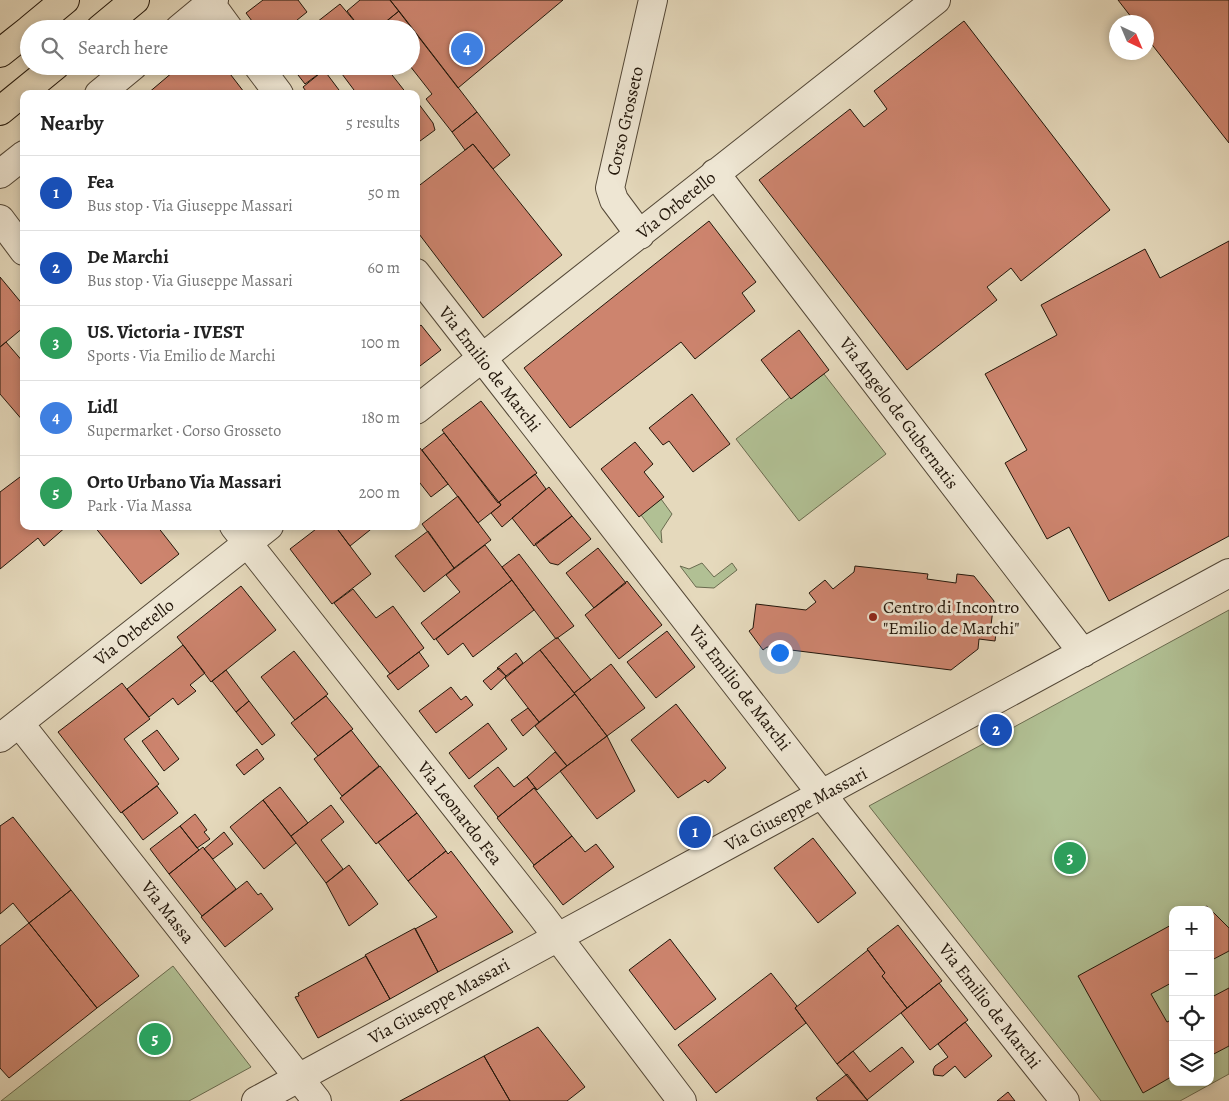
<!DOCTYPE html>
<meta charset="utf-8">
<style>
:root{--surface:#fff;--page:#f2f2f2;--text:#222;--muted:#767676;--line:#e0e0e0;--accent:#0b8043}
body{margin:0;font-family:Alegreya,serif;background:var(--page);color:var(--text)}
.controls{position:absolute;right:15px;bottom:15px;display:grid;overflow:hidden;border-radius:10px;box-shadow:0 2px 8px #0003}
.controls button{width:45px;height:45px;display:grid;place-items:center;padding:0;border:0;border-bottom:1px solid var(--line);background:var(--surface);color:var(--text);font:25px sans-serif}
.compass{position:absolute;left:1109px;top:15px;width:45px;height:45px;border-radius:50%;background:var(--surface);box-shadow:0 2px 8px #0003;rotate:136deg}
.you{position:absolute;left:779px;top:652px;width:18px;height:18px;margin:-12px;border:4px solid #fff;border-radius:50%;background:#1a73e8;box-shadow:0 0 0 8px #1a73e833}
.badge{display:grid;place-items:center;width:32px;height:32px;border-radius:50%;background:var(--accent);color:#fff;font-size:16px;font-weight:700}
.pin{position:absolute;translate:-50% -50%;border:2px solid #fff;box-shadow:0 1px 5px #0006}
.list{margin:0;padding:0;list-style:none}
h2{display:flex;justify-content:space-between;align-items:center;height:65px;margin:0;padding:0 20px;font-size:21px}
h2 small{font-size:16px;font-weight:400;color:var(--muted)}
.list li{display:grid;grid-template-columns:32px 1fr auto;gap:15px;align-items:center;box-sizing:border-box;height:75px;padding:0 20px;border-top:1px solid var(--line)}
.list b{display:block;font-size:19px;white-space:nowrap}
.list p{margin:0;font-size:16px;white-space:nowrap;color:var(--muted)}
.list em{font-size:16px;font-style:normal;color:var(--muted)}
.icon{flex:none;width:28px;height:28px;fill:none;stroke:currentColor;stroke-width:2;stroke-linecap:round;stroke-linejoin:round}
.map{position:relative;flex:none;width:1229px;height:1101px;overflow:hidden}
.search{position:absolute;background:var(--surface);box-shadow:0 2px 8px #0003;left:20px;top:20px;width:400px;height:55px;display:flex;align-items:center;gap:12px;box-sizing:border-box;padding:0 18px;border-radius:28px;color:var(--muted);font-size:19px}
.panel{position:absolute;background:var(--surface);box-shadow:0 2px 8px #0003;left:20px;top:90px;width:400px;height:440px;border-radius:10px}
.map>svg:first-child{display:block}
.green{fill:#b1c094;stroke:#6a6b4f;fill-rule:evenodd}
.building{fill:#cd846e;stroke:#22160a}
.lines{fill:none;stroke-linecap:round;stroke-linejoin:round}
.minor-casing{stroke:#534736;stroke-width:30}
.major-casing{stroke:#22160a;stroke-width:30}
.minor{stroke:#eee6d3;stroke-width:28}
.major{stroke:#e5d9bc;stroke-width:28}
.poi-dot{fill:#8f2418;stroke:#eee6d3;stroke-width:2}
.labels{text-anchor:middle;stroke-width:5;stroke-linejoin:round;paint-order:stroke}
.street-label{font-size:18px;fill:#22160a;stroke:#eee6d3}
.poi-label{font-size:18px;fill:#22160a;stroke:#eee6d3;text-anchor:start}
</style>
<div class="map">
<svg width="1229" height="1101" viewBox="0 0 1229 1101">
<rect width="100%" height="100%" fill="#e5d9bc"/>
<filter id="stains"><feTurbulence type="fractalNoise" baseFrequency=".004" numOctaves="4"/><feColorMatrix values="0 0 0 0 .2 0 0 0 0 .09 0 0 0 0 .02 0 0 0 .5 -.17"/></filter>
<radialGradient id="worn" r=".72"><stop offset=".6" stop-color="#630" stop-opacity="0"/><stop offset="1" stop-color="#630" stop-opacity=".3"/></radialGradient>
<!-- green -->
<path class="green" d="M824 374 886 454 799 521 736 439 790 397Z
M661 499 672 514 661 531 662 543 641 515Z
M702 563 714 577 732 563 737 570 714 588 696 587 680 566 689 569Z
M1229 610V1074L1180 1101H1101L869 806ZM1173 910H1210V1082H1173Z
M173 966 251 1067 189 1101H1Z"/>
<!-- building -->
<path class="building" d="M263 0H298L307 12 286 29H258L246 13Z
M360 0H390L399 11 377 29H361L347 11Z
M390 0H563L458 88Z
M1118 0H1229V143L1146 37V22H1135Z
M340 4 361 29H308Z
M399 11 477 112 452 132 426 99 432 94 410 66 411 29 379 27Z
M964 21 1110 210 1021 281 1011 268 987 287 997 300 907 370 759 180 850 109 864 127 887 109 874 91Z
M180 66H224L244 92 241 94H147Z
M291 66H321L324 70 305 84Z
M336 66H385L407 94H357Z
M324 70 342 94H308L303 87Z
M418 103 433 123 435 130 416 144Z
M477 112 510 155 493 169 473 144 465 150 452 132Z
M473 144 562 255 483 318 416 230V188Z
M709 221 756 282 742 293 755 311 695 359 681 342 570 428 524 368Z
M1229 241V536L1109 601 1069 527 1047 539 1005 463 1027 450 985 374 1057 335 1041 305 1145 249 1160 278Z
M0 277 24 306V327L0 347Z
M421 325 441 350 416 369V329Z
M799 330 829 370 791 399 761 360Z
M6 342 24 363V422L0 394V347Z
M692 394 730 444 693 472 669 441 663 445 649 428Z
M481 401 537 473 498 503 442 430Z
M444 433 501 505 478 523 422 450Z
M635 442 653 464 644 472 664 497 639 517 601 469Z
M420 448 448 484 431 497 416 478V451Z
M24 474V526H67L44 546 38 538 0 569V492Z
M535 474 546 489 502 527 491 513 501 505 499 502Z
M549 487 572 516 534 546 512 518Z
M458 496 491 540 454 568 422 524Z
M572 516 591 539 558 565 550 563 535 544Z
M94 526H157L179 554 141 584Z
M320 526H335L371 574 332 604 290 549Z
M335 526H375L350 546Z
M428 531 454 568 424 592 395 556Z
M485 545 512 580 434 640 421 623 460 592 446 575Z
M598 548 626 583 594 608 566 573Z
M519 554 574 626 556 639 502 567Z
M855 566 928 574 927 579 956 583 957 574 974 576 994 601 991 625H997L995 641 979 639 978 649 951 670 767 647 763 650 749 631 753 628 756 604 806 610 816 602 809 593 825 580 833 589 854 572Z
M512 580 534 610 473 657 463 643 448 655 436 639Z
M627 581 662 625 619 659 585 615Z
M241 586 276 630 211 682 177 637Z
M353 589 376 618 393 606 424 648 390 674 334 603Z
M667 631 695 667 656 698 627 662Z
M556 638H558L591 680 574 693 540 650Z
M183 645 205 673 190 685 196 691 178 705 173 698 149 717 127 689Z
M540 650 575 694 539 722 505 678Z
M294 651 328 694 295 720 261 677Z
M419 652 429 666 398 690 387 676Z
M516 653 523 663 506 676 497 668Z
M611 664 645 708 607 736 574 693Z
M499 668 506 676 491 690 483 681Z
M226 670 249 701 236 712 212 681Z
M122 683 150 719 124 739 159 784 121 813 58 732Z
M451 687 461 700 466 696 473 705 436 733 419 711Z
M575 694 607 736 567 766 535 726Z
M326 696 353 729 318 756 291 723Z
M249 701 275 735 262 745 236 712Z
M676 704 726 768 708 783 705 780 678 798 631 740Z
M528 708 539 722 523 736 511 720Z
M488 723 507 749 469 779 449 753Z
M157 730 179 759 164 771 142 741Z
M351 730 379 766 342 796 314 759Z
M607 736 635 791 597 819 560 771Z
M257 749 264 759 244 775 236 765Z
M555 752 567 766 537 790 527 777Z
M380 766 417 813 376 844 340 798Z
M498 767 514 787 527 777 537 790 534 788 498 817 474 786Z
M157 786 178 813 143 840 122 812Z
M280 787 308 823 291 836 263 800Z
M534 788 572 836 534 865 497 818Z
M263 800 296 843 264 869 230 827Z
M331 805 344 822 321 840 343 869 326 883 291 836Z
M417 813 446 851 408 881 378 842Z
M195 814 207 830 204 832 210 839 197 848 180 826Z
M13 817 71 890 29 923 13 903 0 914V826Z
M180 826 199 850 169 874 150 849Z
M224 832 233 844 213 859 204 849Z
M572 836 585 852 596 844 614 867 563 905 533 866Z
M813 838 856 893 818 923 774 868Z
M203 847 236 889 202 916 169 874Z
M446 851 448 854 451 851 513 932 438 972 415 929 437 917 408 881Z
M349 865 378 904 349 926 326 883Z
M247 881 258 895 261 893 273 909 225 947 201 917Z
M71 890 139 976 97 1008 29 923Z
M1207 906 1229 928V951L1210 961V910H1200Z
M29 923 97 1008 9 1078 0 1068V946Z
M1173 924V982L1151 994 1167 1022 1173 1019V1076L1143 1093 1078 976Z
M898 925 942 981 907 1008 882 976 885 973 867 949Z
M415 928 438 972 390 999 365 955Z
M670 939 716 999 675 1030 629 970Z
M868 950 885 973 882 976 907 1008 837 1064 795 1008Z
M366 956 390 999 318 1038 295 997 299 996 298 993Z
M771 973 797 1006 795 1008 806 1023 716 1093 678 1045Z
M939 983 968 1020 930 1050 901 1013Z
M1229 988V1046L1210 1056V998Z
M965 1022 992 1056 965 1078 955 1066 943 1076 934 1075 933 1070 935 1066 948 1057 938 1044Z
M538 1027 585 1087 567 1101H510L484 1056Z
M902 1047 914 1062 867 1100 837 1064 853 1051 870 1072Z
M484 1056 510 1101H400Z
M847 1074 868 1101H818L816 1098Z
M1008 1092 1015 1101H997Z"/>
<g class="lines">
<!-- minor casing -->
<g class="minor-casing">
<path id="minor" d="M210 3 229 29
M179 29 214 0
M258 66 279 94
M99 94 133 66
M715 173 1083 653
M0 174 24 155
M0 219 24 251
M640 235 614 200 610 188 653 0
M416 273 838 815 1065 1101
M416 410 936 0
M234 526 541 915 682 1101
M19 723 317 1101
M0 738 269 526
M256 1101 1229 573"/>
</g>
<!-- major casing -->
<g class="major-casing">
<path id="major" d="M30 29 65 0
M100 29 135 0
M0 53 29 30
M0 111 55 66"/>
</g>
<!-- minor -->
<use href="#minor" class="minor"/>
<!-- major -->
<use href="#major" class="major"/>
</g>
<!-- markers -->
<circle class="poi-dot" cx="873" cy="617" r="5"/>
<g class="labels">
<!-- street labels -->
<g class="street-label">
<text transform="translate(625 121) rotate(-77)" y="6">Corso Grosseto</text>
<text transform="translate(676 205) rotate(-39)" y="6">Via Orbetello</text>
<text transform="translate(490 369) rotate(52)" y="6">Via Emilio de Marchi</text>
<text transform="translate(899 413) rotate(53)" y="6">Via Angelo de Gubernatis</text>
<text transform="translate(134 632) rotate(-38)" y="6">Via Orbetello</text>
<text transform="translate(740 688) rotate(52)" y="6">Via Emilio de Marchi</text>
<text transform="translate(796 809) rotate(-28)" y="6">Via Giuseppe Massari</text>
<text transform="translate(460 813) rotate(52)" y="6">Via Leonardo Fea</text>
<text transform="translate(168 912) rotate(52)" y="6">Via Massa</text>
<text transform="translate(439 1001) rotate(-29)" y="6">Via Giuseppe Massari</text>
<text transform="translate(990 1006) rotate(52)" y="6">Via Emilio de Marchi</text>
</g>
<!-- poi labels -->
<g class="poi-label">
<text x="883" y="613">Centro di Incontro<tspan x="883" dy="21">"Emilio de Marchi"</tspan></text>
</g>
</g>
<rect width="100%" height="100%" filter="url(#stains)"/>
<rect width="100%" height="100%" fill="url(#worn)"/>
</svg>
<div class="controls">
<button>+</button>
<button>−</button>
<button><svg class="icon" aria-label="locate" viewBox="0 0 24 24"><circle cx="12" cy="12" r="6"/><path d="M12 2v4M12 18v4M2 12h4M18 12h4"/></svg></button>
<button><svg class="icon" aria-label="layers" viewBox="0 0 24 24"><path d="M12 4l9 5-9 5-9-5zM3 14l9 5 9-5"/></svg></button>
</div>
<svg class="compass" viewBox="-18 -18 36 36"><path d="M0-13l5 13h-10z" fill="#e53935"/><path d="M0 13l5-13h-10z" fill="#767676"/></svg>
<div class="you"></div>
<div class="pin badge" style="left:695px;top:832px;background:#1a4fb4">1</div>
<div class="pin badge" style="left:996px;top:730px;background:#1a4fb4">2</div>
<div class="pin badge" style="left:1070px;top:858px;background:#2e9e5b">3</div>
<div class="pin badge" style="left:467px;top:49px;background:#3f7fe0">4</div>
<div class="pin badge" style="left:155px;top:1039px;background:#2e9e5b">5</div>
<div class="search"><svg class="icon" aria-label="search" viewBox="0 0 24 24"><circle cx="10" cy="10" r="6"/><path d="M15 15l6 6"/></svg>Search here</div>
<section class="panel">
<h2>Nearby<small>5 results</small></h2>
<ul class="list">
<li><span class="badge" style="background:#1a4fb4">1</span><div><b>Fea</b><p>Bus stop · Via Giuseppe Massari</p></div><em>50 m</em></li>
<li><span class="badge" style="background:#1a4fb4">2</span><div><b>De Marchi</b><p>Bus stop · Via Giuseppe Massari</p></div><em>60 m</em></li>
<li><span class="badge" style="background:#2e9e5b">3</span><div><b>US. Victoria - IVEST</b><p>Sports · Via Emilio de Marchi</p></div><em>100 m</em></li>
<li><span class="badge" style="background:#3f7fe0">4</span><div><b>Lidl</b><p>Supermarket · Corso Grosseto</p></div><em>180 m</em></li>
<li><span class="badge" style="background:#2e9e5b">5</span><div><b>Orto Urbano Via Massari</b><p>Park · Via Massa</p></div><em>200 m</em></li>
</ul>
</section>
</div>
